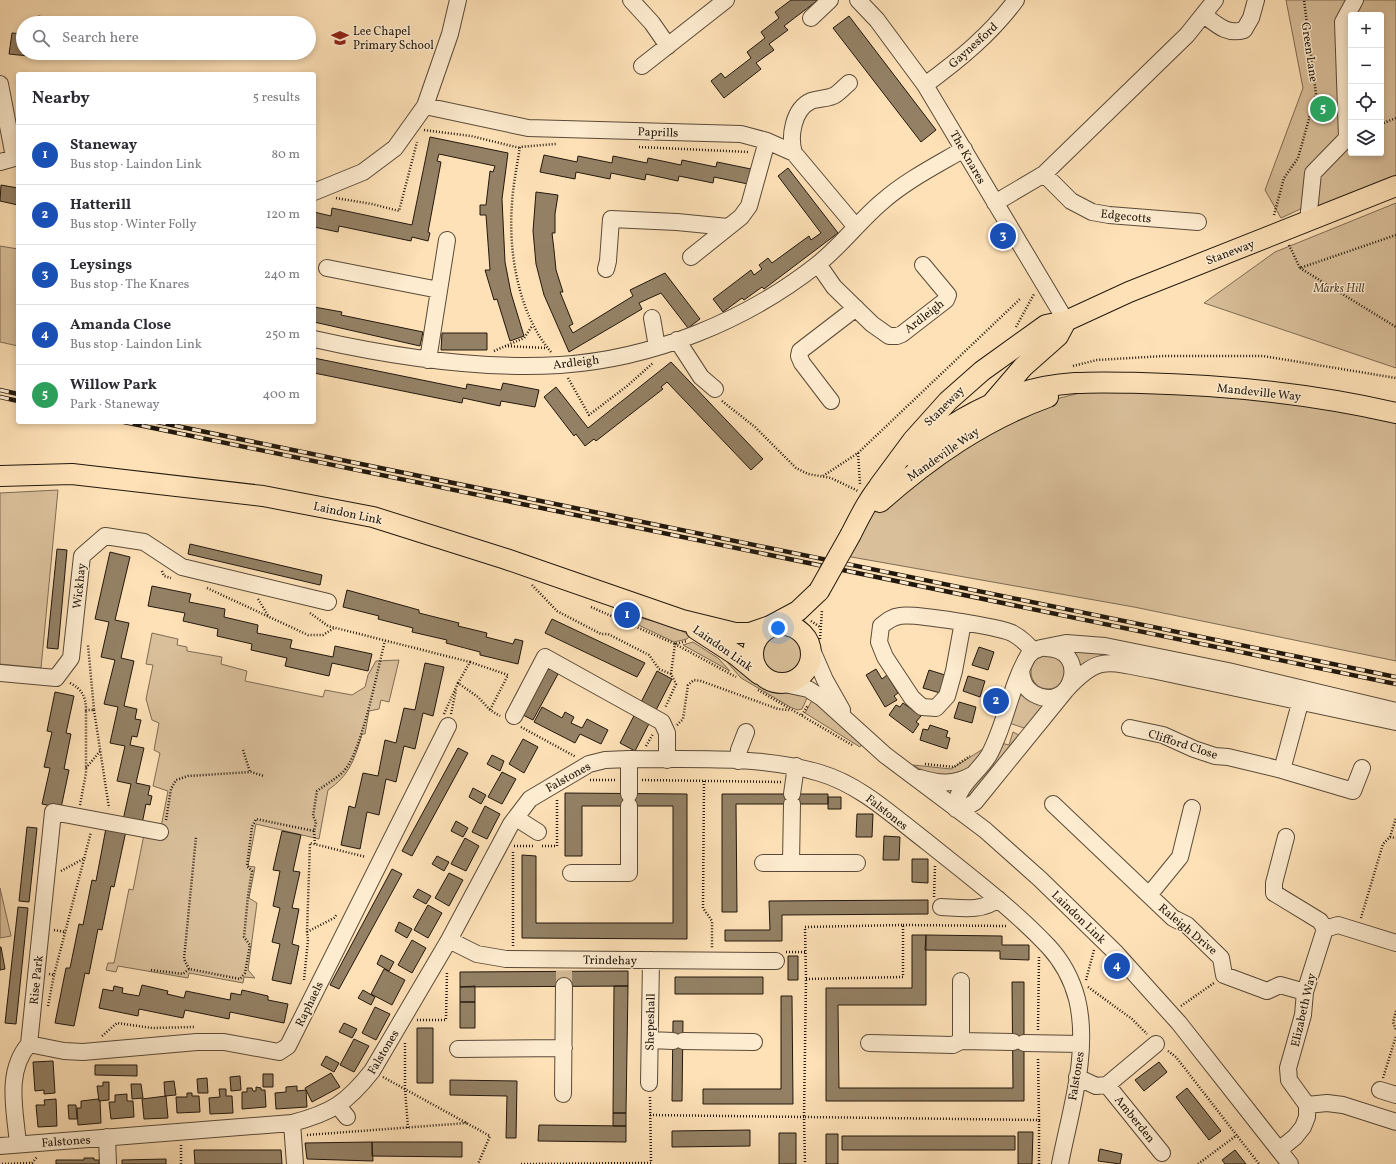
<!DOCTYPE html>
<meta charset="utf-8">
<style>
:root{--surface:#fff;--page:#f7f7f7;--text:#2b2b33;--muted:#7c7c81;--line:#e1e1e2;--accent:#111827}
body{margin:0;font-family:Vollkorn,serif;background:var(--page);color:var(--text)}
.controls{position:absolute;right:12px;top:12px;display:grid;overflow:hidden;border-radius:4px;box-shadow:0 2px 6px #0003}
.controls button{width:36px;height:36px;display:grid;place-items:center;padding:0;border:0;border-bottom:1px solid var(--line);background:var(--surface);color:var(--text);font:20px sans-serif}
.you{position:absolute;left:778px;top:628px;width:14px;height:14px;margin:-10px;border:3px solid #fff;border-radius:50%;background:#1a73e8;box-shadow:0 0 0 6px #1a73e833}
.badge{display:grid;place-items:center;width:26px;height:26px;border-radius:50%;background:var(--accent);color:#fff;font-size:13px;font-weight:700}
.pin{position:absolute;translate:-50% -50%;border:2px solid #fff;box-shadow:0 1px 4px #0006}
.list{margin:0;padding:0;list-style:none}
h2{display:flex;justify-content:space-between;align-items:center;height:52px;margin:0;padding:0 16px;font-size:17px}
h2 small{font-size:13px;font-weight:400;color:var(--muted)}
.list li{display:grid;grid-template-columns:26px 1fr auto;gap:12px;align-items:center;box-sizing:border-box;height:60px;padding:0 16px;border-top:1px solid var(--line)}
.list b{display:block;font-size:15px;white-space:nowrap}
.list p{margin:0;font-size:13px;white-space:nowrap;color:var(--muted)}
.list em{font-size:13px;font-style:normal;color:var(--muted)}
.icon{flex:none;width:22px;height:22px;fill:none;stroke:currentColor;stroke-width:2;stroke-linecap:round;stroke-linejoin:round}
.map{position:relative;flex:none;width:1396px;height:1164px;overflow:hidden}
.search{position:absolute;background:var(--surface);box-shadow:0 2px 6px #0003;left:16px;top:16px;width:300px;height:44px;display:flex;align-items:center;gap:10px;box-sizing:border-box;padding:0 14px;border-radius:22px;color:var(--muted);font-size:15px}
.panel{position:absolute;background:var(--surface);box-shadow:0 2px 6px #0003;left:16px;top:72px;width:300px;height:352px;border-radius:4px}
.map>svg:first-child{display:block}
.green{fill:#d9bf9a;stroke:#7e6c54;fill-rule:evenodd}
.building{fill:#948165;stroke:#22180d}
.lines{fill:none;stroke-linecap:round;stroke-linejoin:round}
.minor-tunnel{stroke:#d2b995;stroke-width:16;stroke-dasharray:16 8;stroke-linecap:butt}
.minor-casing{stroke:#594a38;stroke-width:18}
.major-casing{stroke:#22180d;stroke-width:22}
.path{stroke:#22180d;stroke-width:2.5;stroke-dasharray:1 2;stroke-linecap:butt}
.minor{stroke:#feecd0;stroke-width:16}
.major{stroke:#fee1b7;stroke-width:20}
.rail-casing{stroke:#22180d;stroke-width:4.5}
.rail{stroke:#feecd0;stroke-width:3;stroke-dasharray:9;stroke-linecap:butt}
.major-bridge-casing{stroke:#22180d;stroke-width:22;stroke-linecap:butt}
.major-bridge{stroke:#fee1b7;stroke-width:20}
.labels{text-anchor:middle;stroke-width:3;stroke-linejoin:round;paint-order:stroke}
.poi-label{font-size:12px;fill:#22180d;stroke:#feecd0;text-anchor:start}
.street-label{font-size:12px;fill:#22180d;stroke:#feecd0}
.park-label{font-size:12px;font-style:italic;fill:#594a37;stroke:#feecd0}
</style>
<div class="map">
<svg width="1396" height="1164" viewBox="0 0 1396 1164">
<rect width="100%" height="100%" fill="#fee1b7"/>
<filter id="stains"><feTurbulence type="fractalNoise" baseFrequency=".005" numOctaves="4"/><feColorMatrix values="0 0 0 0 .2 0 0 0 0 .09 0 0 0 0 .02 0 0 0 .5 -.17"/></filter>
<radialGradient id="worn" r=".72"><stop offset=".6" stop-color="#630" stop-opacity="0"/><stop offset="1" stop-color="#630" stop-opacity=".3"/></radialGradient>
<!-- green -->
<path class="green" d="M1286 0H1396V186L1308 221 1309 205 1281 218 1265 190 1303 88ZM1351 15H1381V153H1351Z
M1396 203V368L1204 303 1275 252Z
M0 246 18 249V346L0 342Z
M1121 383 1396 413V661L1134 607 840 555 878 504 1023 407Z
M58 490 41 668 0 664V493Z
M632 616 669 625 690 635 687 639 674 642 630 621Z
M152 633 178 639 177 645 187 647V651L222 657 221 664 247 671 245 681 323 697 325 690 352 695 365 687 368 675 376 661 399 660 389 702 381 700 379 709 369 711 365 734H362C355 758 350 775 328 790L319 839 256 824 248 866 255 867 249 898 257 903 248 970 255 978 244 977 243 983 189 973 188 978 118 966 116 972 106 970 108 963H114L129 889 133 890 146 824 161 827 168 791 153 786 160 753 154 750 159 723 152 720 146 699 153 665 146 664Z
M762 654a20 20 0 1 1 40 0a20 20 0 1 1-40 0Z
M693 642 718 658 730 671 683 645Z
M1071 648 1096 651 1229 681 1080 666Z
M1031 672a17 17 0 1 1 34 0a17 17 0 1 1-34 0Z
M728 660 765 687 808 696 802 709 798 710 792 708 741 678 727 662Z
M1019 692 1045 705 1027 729 1009 723Z
M815 700 862 744 860 747 805 713 811 702Z
M1013 732 1021 736 971 798 966 799V797L1001 743 1009 745Z
M983 749 985 750C980 756 975 764 969 769 953 781 928 775 913 765L951 769Z
M0 888 11 936 0 938Z"/>
<!-- building -->
<path class="building" d="M791 0H818L784 26 788 30 769 44 774 50 756 63 761 69 724 98 711 81 721 73 725 78 751 58 747 52 765 38 761 32 779 18 775 12Z
M38 16 52 18 51 23H37Z
M849 16 936 130 921 142 833 28Z
M12 33 23 34V53H47V58L9 54Z
M430 137 508 153 502 199 505 262 511 293 524 336 510 341 497 299 494 300 485 270H490L486 215H480V205H486L490 171 493 172 495 166 439 154 437 161 441 162 428 232 430 233 428 241 412 237 411 241 339 226 338 232 314 227V212L331 216 332 208 412 225Z
M544 155 577 162 578 156 612 163 613 156 647 163 648 158 681 165 682 160 716 167 717 162 751 169 748 184 714 177 713 183 679 176 678 181 646 174 645 180 611 173 610 179 576 172 575 179 540 172Z
M788 168 838 233 764 289 762 287 744 300 742 298 723 312 713 299 751 270 754 275 762 269 759 265 768 258 772 263 809 236 811 240 821 233 778 176Z
M1 185 18 188V205L0 201Z
M536 192 558 195 555 214V233H552L554 250 556 270 563 292H560L573 324 569 326 573 333 633 296 630 290 665 273 700 319 688 328 661 293 639 303 642 309 569 352 544 295 536 264 533 231Z
M314 307 342 312 341 315 423 332 420 346 314 322Z
M442 333H487V350H441Z
M314 358 466 389 467 384 501 390 503 383 539 390 535 407 501 401 500 406 463 398 462 403 314 373Z
M671 362 763 459 751 470 667 382 661 387 663 389 596 441 594 439 585 446 576 434 574 436 544 397 556 387 588 428Z
M190 544 322 575 320 585 188 554Z
M57 549 67 550 58 649 47 648Z
M110 552 130 557 115 620 129 623 121 658 134 661 124 706 137 709 135 719 141 720 137 737 132 736 130 745 144 748 136 783 150 786 148 795 152 796 150 805 146 804 142 824 123 820 131 784 117 781 125 746 110 743 118 707 104 704 115 660 101 657 109 622 95 619Z
M152 586 191 594 189 602 225 609 224 617 258 625 257 633 292 640 290 648 333 657 335 646 372 654 368 671 332 663 329 676 285 666 287 658 251 650 252 644 217 636 218 629 183 621 185 613 148 606Z
M347 590 419 610V613L459 623 458 626 487 633 486 637 513 644 515 639 523 641 518 664 480 655V652L446 643 447 640 412 632 413 628 378 619 379 616 343 607Z
M552 619 645 663 637 677 545 633Z
M979 647 994 652 988 670 972 665Z
M425 663 444 667 433 716 423 713 415 749 404 746 396 782 386 779 379 815 367 812 360 849 341 845 349 806 355 808 363 773 378 776 385 740 396 743 404 708 415 710Z
M548 668 558 674 533 720 523 715Z
M876 669 882 679 887 675 898 693 894 696 897 700 885 707 866 675Z
M929 670 945 675 940 693 923 688Z
M657 671 672 679 635 751 620 743Z
M968 676 985 681 980 697 963 691Z
M55 692 74 696 66 733 71 734 64 769 69 770 61 808 42 804 50 768 44 767 52 732 47 731Z
M959 702 976 707 972 723 954 718Z
M903 703 921 716 916 722 919 724 913 733 889 715 896 705 900 707Z
M542 707 562 718 565 712 574 717 571 723 582 728 587 719 608 730 601 744 580 734 575 743 534 722Z
M930 725 948 731 946 737 950 738 947 749 920 740 923 729 928 730Z
M523 739 538 747 524 773 509 764Z
M458 748 468 753 412 856 402 851Z
M492 755 504 761 500 771 487 764Z
M502 772 516 779 502 804 488 797Z
M473 788 486 795 481 804 469 797Z
M565 793 687 794V939L522 938V855L536 856V923H673V806H582V856H565Z
M722 794H828V804H736L737 912H722Z
M828 797H841V809H828Z
M485 806 500 814 487 839 472 832Z
M857 814H873L872 837H856Z
M456 821 468 828 463 837 451 831Z
M27 827 37 828 29 902 19 901Z
M106 828 126 831 114 887 111 886 102 930 98 929 89 974 85 973 74 1026 55 1023 66 968H70L79 924 83 925 92 880 96 881Z
M282 831 301 835 293 871 300 872 292 908 299 909 292 944 299 946 291 984 272 980 280 944 272 942 280 908 273 906 280 871 273 870Z
M884 836 900 837 899 860H883Z
M465 838 479 846 466 871 451 864Z
M437 856 449 862 444 871 432 864Z
M912 859H928V883L912 882Z
M392 869 402 874 339 989 330 985Z
M449 873 463 880 449 906 435 898Z
M418 889 431 896 426 904 413 897Z
M928 900V914L782 915V941H725V930H770L769 901Z
M428 905 442 913 428 938 414 930Z
M18 907 28 908 16 1024 5 1023Z
M399 922 412 929 407 938 395 931Z
M912 935H926V1005H838L839 1088H1013L1012 982H1024V1101H826V988H912Z
M926 935 1002 936V945H1029V960L1000 959V951L925 950Z
M412 940 426 948 412 973 398 965Z
M1 947 5 969 0 970V947Z
M381 955 394 962 389 971 377 964Z
M788 956H798V980H788Z
M384 969 405 980 392 1005 371 994Z
M628 971V986L460 987V972Z
M675 977H763V994H675Z
M142 985 168 991 167 994 184 998 186 991 230 1000 231 993 241 995 242 990 268 996V1000L288 1004 284 1023 230 1012 229 1019 185 1010 183 1018 139 1009 138 1016 99 1008 103 989 113 991 114 986 123 988 122 993 139 996Z
M475 986V1002H460V987Z
M614 986H628L626 1113H613Z
M363 990 375 997 371 1005 358 998Z
M781 996H792L793 1104H703V1089H781Z
M460 1002H475V1028H460Z
M375 1007 390 1014 376 1040 362 1033Z
M673 1021H683L682 1101H672Z
M344 1023 357 1029 352 1038 339 1032Z
M417 1028H433V1083H417Z
M354 1039 369 1046 354 1072 340 1065Z
M326 1056 339 1063 334 1072 321 1065Z
M53 1061 55 1093 44 1094V1090L35 1091 33 1062Z
M1159 1062 1167 1072 1144 1091 1135 1080Z
M95 1065H137V1076L95 1075Z
M331 1073 340 1087 312 1102 305 1088Z
M263 1074H273V1087H263Z
M240 1076 241 1090 231 1091 230 1077Z
M207 1078 208 1093H198L197 1079Z
M450 1080 517 1081 516 1138H506L507 1096 450 1095Z
M174 1081 176 1095 165 1096 164 1082Z
M103 1082H109V1100L99 1101 97 1086H103Z
M131 1084H141L143 1098 132 1099Z
M297 1086V1091L306 1090 307 1107 276 1109 275 1093 286 1092V1087Z
M256 1087 261 1088V1090H265L266 1107 242 1109V1092H247V1088H252L253 1091H256Z
M1187 1088 1221 1131 1209 1140 1176 1097Z
M219 1089H226V1096H232L233 1113 210 1114 209 1098 220 1097Z
M187 1093H192V1096H199L200 1112 177 1113 176 1097H187Z
M127 1094V1101H133L134 1117 111 1119 109 1102H115V1095Z
M166 1096 168 1118 144 1119 142 1099Z
M56 1099 57 1126 38 1127 36 1105H45L44 1100Z
M98 1099 100 1101 101 1123 78 1125 77 1108H81V1101Z
M68 1105H76L77 1119H69Z
M613 1113H626V1126H613Z
M539 1125 626 1126V1142L538 1141Z
M750 1130V1146L672 1147V1131Z
M1018 1132H1033L1032 1164H1018Z
M779 1133H796V1164H779Z
M826 1134H838V1164H826Z
M842 1136H1015V1150H842Z
M372 1142 373 1161 307 1159 305 1143Z
M372 1142H462V1157L372 1156Z
M1100 1149 1122 1154 1120 1164 1098 1161Z
M194 1150H281L282 1164H195Z
M1235 1150 1246 1164H1225L1222 1160Z
M84 1158H94V1160H99V1164H56V1160H84Z
M166 1159V1164H122V1160Z"/>
<g class="lines">
<!-- minor-tunnel -->
<path class="minor-tunnel" d="M564 986V971"/>
<!-- minor casing -->
<g class="minor-casing">
<path id="minor" d="M631 0 652 23 668 46
M858 0 877 20 925 85 1066 321
M1204 15C1217 25 1227 35 1244 30L1251 18 1256 0
M811 18 830 0
M642 66 726 0
M0 84 14 157
M925 85C959 60 991 34 1016 0
M425 106 528 128 741 134 767 141 794 153 856 227
M794 153C789 137 793 109 811 101 818 98 829 99 835 95 840 92 844 87 849 83
M0 162 18 157
M1044 174 1071 201 1092 212 1109 215 1198 222
M314 192 363 172 395 148 425 106 450 34 458 0
M995 203 1044 174 1187 35 1215 0
M1308 221 1313 173 1347 138 1343 22 1355 0
M691 257 741 217 749 206 767 141
M818 264 834 287 872 324 889 336H897L902 334 946 300 948 295 923 265
M327 268 439 290
M606 269 608 261 611 219 677 222 728 227
M652 318 657 347
M314 339C394 357 478 370 560 365 652 359 746 321 818 264 842 245 860 220 883 201 907 180 937 165 964 149
M677 340 701 377 715 389
M428 360 447 240
M831 401 802 363 799 356 800 351 856 308
M963 622 954 671 947 696 936 708 922 707 912 698 885 657 879 642 881 626C887 621 892 617 900 616 913 613 999 627 1012 633 1021 638 1027 643 1033 651
M812 650 825 680 842 710
M1021 671C1022 681 1025 689 1034 694 1072 715 1092 648 1045 648
M0 673 56 678 71 658 82 556 105 536 144 542 182 567 328 602
M785 684 808 689 822 698 885 755 985 830 1040 879 1116 953 1179 1023 1290 1164
M514 716 545 657 662 722 667 733V760
M1130 728 1163 735 1194 749 1215 756 1228 757 1282 770 1353 791 1362 768
M738 761 739 750 746 732
M1282 770 1303 692
M920 778C939 784 954 785 972 775
M629 794V759
M792 794 796 766
M1053 804 1173 918 1187 925 1221 958 1224 975 1267 991 1280 985 1305 992
M956 809C954 788 979 772 989 755 1006 724 1010 687 1028 656L1033 651 1041 648 1066 643 1105 646 1228 671 1396 711
M956 809 962 810 975 802 1066 690C1099 654 1108 662 1152 670L1396 722
M516 818 538 832
M1286 837 1274 883V893L1320 921 1325 929
M763 863H857
M791 863 792 804
M571 873H629V806
M1149 895 1180 857 1192 808
M941 907C961 908 982 912 998 899
M449 940 477 954 506 959 776 961
M650 1040 673 1041
M683 1041 754 1042
M961 1041V981
M869 1043 953 1045 961 1041 1013 1042
M1024 1043 1081 1044
M29 1044 64 1051 83 1052 197 1042H224L279 1052 288 1046 448 726
M458 1049 564 1048
M1077 1077 1096 1086 1107 1085 1156 1044
M649 1083 651 960
M1107 1085 1162 1153
M1380 1090 1396 1095
M563 1094 564 986
M1307 1105 1327 1103 1343 1105 1396 1122
M338 1106 347 1117
M292 1123 295 1164
M107 1137 108 1164
M18 1144C15 1110 5 1072 29 1044L53 812 160 832
M0 1146 292 1123C331 1113 347 1103 372 1071L449 940 511 824 530 799 589 764 605 760 629 759C690 760 762 755 820 773 861 785 894 817 927 842 968 875 1012 908 1048 946 1062 961 1072 980 1077 999 1090 1052 1070 1112 1060 1164
M1279 1150 1295 1137 1303 1127 1307 1117V1105L1289 1080 1288 1068 1303 1015 1305 992 1325 929 1338 925 1396 943"/>
</g>
<!-- major casing -->
<g class="major-casing">
<path id="major" d="M993 402 1023 367 1058 336 1066 321
M911 456C942 429 978 407 1018 394 1058 380 1099 382 1141 383 1226 385 1313 394 1396 413
M0 476 72 474 263 496 373 517 506 559 682 620 735 633H750L770 626 798 611 819 591
M879 486 913 440 948 401 982 371 1046 325 1066 321 1129 292 1396 186
M880 502C930 458 984 420 1048 397
M851 534C861 514 871 494 887 477
M753 654a29 29 0 1 1 58 0a29 29 0 1 1-58 0Z
M696 629 736 655 759 674"/>
</g>
<!-- path -->
<path class="path" d="M1381 124 1396 118
M424 130 471 136 520 148
M639 147 749 152
M336 198 372 204 399 211 417 142
M1274 215 1284 178 1298 158 1316 94 1304 0
M1289 245 1300 268 1396 235
M1300 268 1396 327
M1016 327 1034 294
M505 346 546 348
M494 351 524 338 532 326
M551 352C519 315 508 253 512 204 513 185 517 166 520 147L556 144
M1073 366 1097 360 1164 356H1263L1396 378
M568 378 589 415 627 386 653 363
M722 401 755 427 796 468 808 474 831 478 858 491
M858 453 860 484
M823 476 858 453 1020 299
M162 571 164 576 171 578
M532 585 557 611 601 634H608L649 655 659 669 671 674 676 684 665 708
M207 588 308 635H323L334 628
M258 599 269 617
M591 607 675 644 687 641
M310 613 328 626 470 662 458 683 478 697 490 710 500 716
M811 621 820 627
M820 639 822 610
M470 662 508 675 490 710
M671 674 675 644 736 677
M70 683C82 689 86 697 86 710H94L88 645 87 646
M758 690 852 745
M94 710 109 808
M444 714 458 683
M451 714 456 690
M802 715 808 705
M677 725 683 719 688 685 694 680 701 681 778 709 789 710
M521 727 576 757
M646 746 653 734
M243 750 250 772
M925 764 954 767 970 756
M86 768 101 750
M590 780H615
M642 780 781 782
M704 781 703 908 712 921V948
M80 805 86 773V710
M166 820 171 789 176 780 188 776 251 772 264 776
M314 831 315 844
M1390 837 1396 818
M514 846H535
M542 846H557V799
M513 852V947
M61 871 85 858
M934 897 935 866
M1361 918 1383 844 1390 837 1396 838
M903 925 1006 926
M54 930 66 932
M307 932 334 918 337 914
M786 952H806
M189 969 184 959 196 837
M151 970 183 974 189 969 240 979 245 973 250 945 244 937 248 896 252 871 247 866 252 827 256 819 314 831 316 822 313 816 317 791C325 785 334 780 342 773 362 755 377 670 385 641
M49 974 54 975 91 832
M806 979 903 977V925L805 927 806 979 804 1117 1039 1120 1038 1057
M304 980 308 940 307 932 310 843 366 857
M1086 980 1094 950
M1088 987 1132 1019 1147 1034
M48 1006 54 975
M1181 1006 1214 983
M1396 1011 1393 1022 1396 1030
M417 1020H446L447 972
M1038 1030 1039 957
M102 1036 117 1023 152 1028 195 1027
M405 1043V1089L408 1128
M1168 1051 1176 1057 1259 1164
M383 1077 490 1136 478 1164
M1383 1078 1396 1036
M650 1115 804 1117 805 1164
M307 1135 467 1123
M2 1164 32 1163 37 1157
M181 1164V1145
M521 1164 651 1163 650 1096
M1039 1164V1120
M1198 1164 1237 1135"/>
<!-- minor -->
<use href="#minor" class="minor"/>
<!-- major -->
<use href="#major" class="major"/>
<!-- rail casing -->
<g class="rail-casing">
<path id="rail" d="M0 390 18 394
M0 397 18 401
M124 422 1396 684
M157 422 1396 677"/>
</g>
<!-- rail -->
<use href="#rail" class="rail"/>
<!-- major-bridge casing -->
<g class="major-bridge-casing">
<path id="major-bridge" d="M819 591 851 534"/>
</g>
<!-- major-bridge -->
<use href="#major-bridge" class="major-bridge"/>
</g>
<!-- icons -->
<defs>
<g id="school-bare" transform="scale(1.38)"><path d="M0-5L7-2L0 1L-7-2ZM-4 1L0 2.5L4 1V4Q0 6-4 4Z" fill="#8f2418" stroke="#feecd0" stroke-width="2.5" paint-order="stroke"/></g>
</defs>
<g fill-rule="evenodd">
<use href="#school-bare" x="340" y="38"/>
</g>
<g class="labels">
<!-- poi labels -->
<g class="poi-label">
<text x="353" y="35">Lee Chapel<tspan x="353" dy="14">Primary School</tspan></text>
</g>
<!-- street labels -->
<g class="street-label">
<text transform="translate(973 45) rotate(-42)" y="4">Gaynesford</text>
<text transform="translate(1310 52) rotate(82)" y="4">Green Lane</text>
<text transform="translate(658 132) rotate(2)" y="4">Paprills</text>
<text transform="translate(968 157) rotate(60)" y="4">The Knares</text>
<text transform="translate(1126 216) rotate(6)" y="4">Edgecotts</text>
<text transform="translate(1230 252) rotate(-21)" y="4">Staneway</text>
<text transform="translate(924 316) rotate(-38)" y="4">Ardleigh</text>
<text transform="translate(576 362) rotate(-7)" y="4">Ardleigh</text>
<text transform="translate(1259 392) rotate(6)" y="4">Mandeville Way</text>
<text transform="translate(944 406) rotate(-45)" y="4">Staneway</text>
<text transform="translate(943 454) rotate(-35)" y="4">Mandeville Way</text>
<text transform="translate(348 513) rotate(12)" y="4">Laindon Link</text>
<text transform="translate(79 586) rotate(-84)" y="4">Wickhay</text>
<text transform="translate(723 648) rotate(35)" y="4">Laindon Link</text>
<text transform="translate(1183 744) rotate(18)" y="4">Clifford Close</text>
<text transform="translate(568 777) rotate(-29)" y="4">Falstones</text>
<text transform="translate(887 812) rotate(38)" y="4">Falstones</text>
<text transform="translate(1079 917) rotate(44)" y="4">Laindon Link</text>
<text transform="translate(1188 929) rotate(40)" y="4">Raleigh Drive</text>
<text transform="translate(610 960) rotate(1)" y="4">Trindehay</text>
<text transform="translate(36 980) rotate(-84)" y="4">Rise Park</text>
<text transform="translate(309 1004) rotate(-64)" y="4">Raphaels</text>
<text transform="translate(1303 1010) rotate(-77)" y="4">Elizabeth Way</text>
<text transform="translate(650 1022) rotate(-89)" y="4">Shepeshall</text>
<text transform="translate(383 1052) rotate(-59)" y="4">Falstones</text>
<text transform="translate(1076 1076) rotate(-81)" y="4">Falstones</text>
<text transform="translate(1135 1119) rotate(51)" y="4">Amberden</text>
<text transform="translate(66 1141) rotate(-4)" y="4">Falstones</text>
</g>
<!-- park labels -->
<g class="park-label">
<text x="1339" y="292">Marks Hill</text>
</g>
</g>
<rect width="100%" height="100%" filter="url(#stains)"/>
<rect width="100%" height="100%" fill="url(#worn)"/>
</svg>
<div class="controls">
<button>+</button>
<button>−</button>
<button><svg class="icon" aria-label="locate" viewBox="0 0 24 24"><circle cx="12" cy="12" r="6"/><path d="M12 2v4M12 18v4M2 12h4M18 12h4"/></svg></button>
<button><svg class="icon" aria-label="layers" viewBox="0 0 24 24"><path d="M12 4l9 5-9 5-9-5zM3 14l9 5 9-5"/></svg></button>
</div>
<div class="you"></div>
<div class="pin badge" style="left:627px;top:615px;background:#1a4fb4">1</div>
<div class="pin badge" style="left:996px;top:701px;background:#1a4fb4">2</div>
<div class="pin badge" style="left:1003px;top:236px;background:#1a4fb4">3</div>
<div class="pin badge" style="left:1117px;top:966px;background:#1a4fb4">4</div>
<div class="pin badge" style="left:1323px;top:109px;background:#2e9e5b">5</div>
<div class="search"><svg class="icon" aria-label="search" viewBox="0 0 24 24"><circle cx="10" cy="10" r="6"/><path d="M15 15l6 6"/></svg>Search here</div>
<section class="panel">
<h2>Nearby<small>5 results</small></h2>
<ul class="list">
<li><span class="badge" style="background:#1a4fb4">1</span><div><b>Staneway</b><p>Bus stop · Laindon Link</p></div><em>80 m</em></li>
<li><span class="badge" style="background:#1a4fb4">2</span><div><b>Hatterill</b><p>Bus stop · Winter Folly</p></div><em>120 m</em></li>
<li><span class="badge" style="background:#1a4fb4">3</span><div><b>Leysings</b><p>Bus stop · The Knares</p></div><em>240 m</em></li>
<li><span class="badge" style="background:#1a4fb4">4</span><div><b>Amanda Close</b><p>Bus stop · Laindon Link</p></div><em>250 m</em></li>
<li><span class="badge" style="background:#2e9e5b">5</span><div><b>Willow Park</b><p>Park · Staneway</p></div><em>400 m</em></li>
</ul>
</section>
</div>
